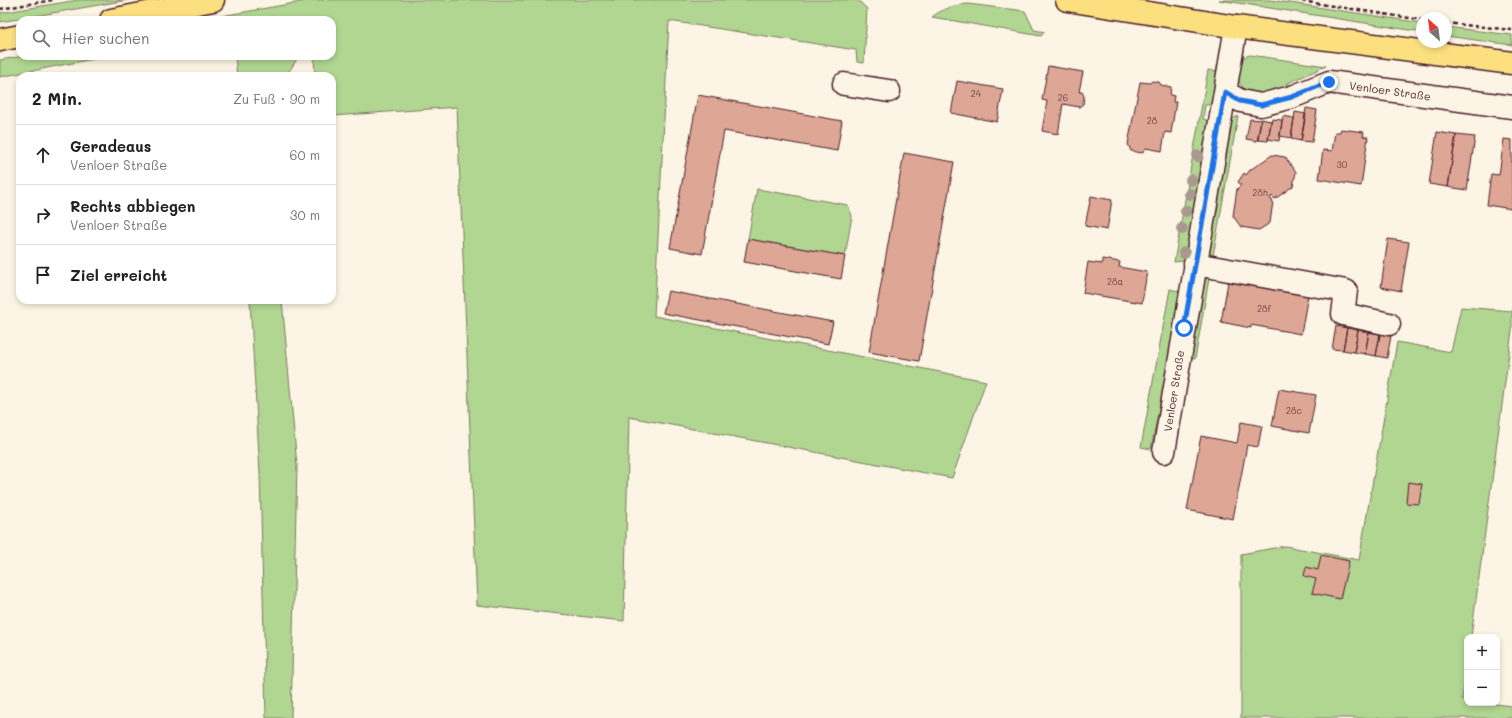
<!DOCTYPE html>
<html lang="de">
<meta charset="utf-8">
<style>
:root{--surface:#fff;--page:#f6f6f6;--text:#202124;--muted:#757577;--line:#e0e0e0}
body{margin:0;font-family:Mali,sans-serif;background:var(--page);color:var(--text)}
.controls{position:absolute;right:12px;bottom:12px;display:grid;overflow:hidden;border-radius:8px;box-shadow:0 2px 6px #0003}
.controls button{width:36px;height:36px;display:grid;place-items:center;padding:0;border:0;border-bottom:1px solid var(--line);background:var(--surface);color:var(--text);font:20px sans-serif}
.compass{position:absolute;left:1416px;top:12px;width:36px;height:36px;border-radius:50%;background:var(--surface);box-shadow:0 2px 6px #0003;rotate:332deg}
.stop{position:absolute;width:12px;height:12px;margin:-9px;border:3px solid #1a73e8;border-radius:50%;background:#fff}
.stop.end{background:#1a73e8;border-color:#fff;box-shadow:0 1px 4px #0008}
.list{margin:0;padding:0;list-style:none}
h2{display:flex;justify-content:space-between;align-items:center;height:52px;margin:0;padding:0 16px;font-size:17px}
h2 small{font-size:13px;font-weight:400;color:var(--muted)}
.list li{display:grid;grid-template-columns:26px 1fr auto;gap:12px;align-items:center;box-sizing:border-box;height:60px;padding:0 16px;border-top:1px solid var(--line)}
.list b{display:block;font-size:15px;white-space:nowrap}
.list p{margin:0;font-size:13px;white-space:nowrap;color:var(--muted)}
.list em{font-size:13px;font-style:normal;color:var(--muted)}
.icon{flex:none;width:22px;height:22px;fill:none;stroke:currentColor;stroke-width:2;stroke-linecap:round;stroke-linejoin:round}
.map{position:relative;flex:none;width:1512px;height:718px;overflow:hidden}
.search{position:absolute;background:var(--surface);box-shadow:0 2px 6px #0003;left:16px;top:16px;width:320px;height:44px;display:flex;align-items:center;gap:10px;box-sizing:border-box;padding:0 14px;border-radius:12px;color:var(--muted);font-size:15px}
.panel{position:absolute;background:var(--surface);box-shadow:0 2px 6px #0003;left:16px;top:72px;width:320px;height:232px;border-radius:12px}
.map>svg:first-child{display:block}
.green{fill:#b0d692;stroke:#7d7a5e}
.building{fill:#dea795;stroke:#4a1f2b}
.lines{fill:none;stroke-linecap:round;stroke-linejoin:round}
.minor-casing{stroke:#4a1f2b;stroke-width:25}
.major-casing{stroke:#4a1f2b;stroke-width:25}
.path{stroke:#4a1f2b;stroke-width:2.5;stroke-dasharray:4 3;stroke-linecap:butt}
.minor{stroke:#fcf5e5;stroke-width:22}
.major{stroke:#fce080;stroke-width:22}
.tree{fill:#a8998d}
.route{stroke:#1a73e8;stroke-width:5}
.labels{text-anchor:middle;stroke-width:4;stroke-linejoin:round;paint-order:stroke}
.number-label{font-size:9px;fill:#6f4146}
.street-label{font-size:11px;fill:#4a1f2b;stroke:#fcf5e5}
</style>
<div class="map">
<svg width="1512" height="718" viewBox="0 0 1512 718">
<rect width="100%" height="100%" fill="#fcf5e5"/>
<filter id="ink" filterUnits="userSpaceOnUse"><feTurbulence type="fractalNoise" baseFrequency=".025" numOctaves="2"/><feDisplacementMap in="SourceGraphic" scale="8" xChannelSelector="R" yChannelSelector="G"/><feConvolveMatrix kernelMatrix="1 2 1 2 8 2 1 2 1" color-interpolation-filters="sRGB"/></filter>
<g filter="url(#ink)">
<!-- green -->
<path class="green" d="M78 0H128L0 22V13Z
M312 0H858L867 9 864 63 857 62 856 50 669 21 654 316 986 381 952 478 629 417 624 621 477 605 457 107 332 116V76H315L314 56H332V20H199Z
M1219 0H1270L1422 23V32Z
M968 4 1025 11 1034 30 1045 32 1041 36 932 17C944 8 954 5 968 4Z
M1446 27 1512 35V45L1446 36Z
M1250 55 1326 66 1286 84 1292 85 1284 89 1261 95 1242 90 1243 87 1236 79C1238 66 1236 58 1250 55Z
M23 56H109L0 77V60Z
M235 56H299L286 76H237Z
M1208 70 1218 72 1217 96 1209 105H1205L1203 119 1210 121 1191 260 1174 262Z
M1238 116 1213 256 1203 254 1231 120Z
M757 189 848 205 852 216 845 256 748 239Z
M1200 271 1210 273 1195 359 1185 356Z
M1170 289 1182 292 1151 449 1141 447Z
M250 300H282L297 466 291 718H266L260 473Z
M1461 307 1512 311V330L1471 637H1467V666L1462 699 1467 700V703H1487L1512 706V718H1241V554L1285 546 1359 560 1397 342 1451 352Z"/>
<!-- building -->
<path class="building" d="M1048 66 1083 72 1079 92H1082L1084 96 1083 104 1079 107 1063 104 1058 134 1042 131 1047 101 1042 100Z
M957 81 1003 89 997 122 951 113Z
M1152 81 1159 82 1161 85 1171 87 1170 95 1174 96 1173 102H1176L1171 133 1165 132 1162 151 1146 148 1142 153 1131 151 1128 144 1140 82 1150 83Z
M698 95 842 121 837 151 724 131 702 254 670 248Z
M1306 108 1317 110 1312 142 1301 141Z
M1295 112 1306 114 1301 141 1291 139Z
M1283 116 1294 118 1291 138 1280 136Z
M1250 119 1261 120 1257 141 1246 139Z
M1261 119 1271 121 1268 141 1258 140Z
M1272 119 1282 120 1279 141 1268 139Z
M1341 129 1364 132 1363 136 1368 137 1361 186 1319 179 1323 150 1332 151 1335 132H1340Z
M1437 132 1456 135 1448 187 1429 184Z
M1456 135 1475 137 1467 190 1448 187Z
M1504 139 1512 140V209L1487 205 1491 174 1499 175Z
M904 153 954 162 919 361 869 352Z
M1272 155 1285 157 1296 172 1293 186 1275 199 1272 196 1270 199 1273 201 1270 223 1259 230 1241 227 1233 216 1237 189 1241 185 1238 182 1244 173 1246 175 1250 170Z
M1091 196 1112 200 1107 230 1085 226Z
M748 239 845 256 841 279 744 262Z
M1388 239 1409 242 1401 291 1381 287Z
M1102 259 1120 262 1119 267 1147 272 1142 303 1083 293 1088 262 1102 264Z
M1242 281 1308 295 1301 334 1251 325V328L1221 322 1228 282 1242 284Z
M668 291 833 322 828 344 663 313Z
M1336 326 1347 328 1343 350 1332 349Z
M1347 328 1358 330 1354 352 1343 350Z
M1358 330 1369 332 1365 354 1354 352Z
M1369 332 1380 334 1376 356 1365 354Z
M1380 334 1391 336 1387 358 1376 356Z
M1279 389 1316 395 1309 433 1272 426Z
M1241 422 1262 426 1258 447 1247 445 1233 519 1187 510 1201 436 1237 443Z
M1408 482 1422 484 1419 504 1406 503Z
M1321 555 1349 561 1340 599 1312 593 1316 579 1304 576 1306 567 1318 570Z"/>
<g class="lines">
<!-- minor casing -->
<g class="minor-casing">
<path id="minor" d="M844 84 889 91
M1225 92 1241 101 1261 105 1292 97 1329 82 1512 107
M1195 264 1346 291 1343 314 1389 324
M1164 452 1236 27"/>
</g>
<!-- major casing -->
<g class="major-casing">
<path id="major" d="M1067 0 1236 27 1512 63
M111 20 213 0
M0 40 20 36"/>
</g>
<!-- path -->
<path class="path" d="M1295 0 1422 20
M0 9 53 0
M1446 23 1512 30"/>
<!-- minor -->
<use href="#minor" class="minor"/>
<!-- major -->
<use href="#major" class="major"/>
</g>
<!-- trees -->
<g class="tree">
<circle cx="1198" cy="156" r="6"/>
<circle cx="1191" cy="180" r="6"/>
<circle cx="1190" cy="194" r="6"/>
<circle cx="1186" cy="211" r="6"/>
<circle cx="1182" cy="229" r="6"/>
<circle cx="1184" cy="253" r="6"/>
</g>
</g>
<g class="lines" filter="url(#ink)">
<!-- route -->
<path class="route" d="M1184 328 1225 92 1240 101 1261 105 1292 97 1329 82"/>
</g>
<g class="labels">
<!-- number labels -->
<g class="number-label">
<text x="976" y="97">24</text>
<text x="1063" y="101">26</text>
<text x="1152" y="124">28</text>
<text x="1342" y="168">30</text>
<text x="1260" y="196">28h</text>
<text x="1115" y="285">28a</text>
<text x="1264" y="312">28f</text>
<text x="1294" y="414">28c</text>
</g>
<!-- street labels -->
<g class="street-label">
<text transform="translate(1390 91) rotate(8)" y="4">Venloer Straße</text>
<text transform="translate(1174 391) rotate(-81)" y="4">Venloer Straße</text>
</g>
</g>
</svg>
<div class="controls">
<button>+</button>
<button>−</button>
</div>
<svg class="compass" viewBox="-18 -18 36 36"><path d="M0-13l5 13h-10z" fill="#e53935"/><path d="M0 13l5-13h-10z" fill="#757577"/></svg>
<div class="stop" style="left:1184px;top:328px"></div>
<div class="stop end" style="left:1329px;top:82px"></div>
<div class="search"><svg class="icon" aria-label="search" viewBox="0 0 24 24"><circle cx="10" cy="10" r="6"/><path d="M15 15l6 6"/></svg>Hier suchen</div>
<section class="panel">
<h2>2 Min.<small>Zu Fuß · 90 m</small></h2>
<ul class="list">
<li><svg class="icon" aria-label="ahead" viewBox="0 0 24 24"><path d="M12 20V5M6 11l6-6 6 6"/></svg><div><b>Geradeaus</b><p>Venloer Straße</p></div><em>60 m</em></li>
<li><svg class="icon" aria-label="right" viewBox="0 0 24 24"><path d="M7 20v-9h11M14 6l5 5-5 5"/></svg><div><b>Rechts abbiegen</b><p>Venloer Straße</p></div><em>30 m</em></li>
<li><svg class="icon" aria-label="arrive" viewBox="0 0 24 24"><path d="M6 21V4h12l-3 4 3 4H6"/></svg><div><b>Ziel erreicht</b></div></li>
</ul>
</section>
</div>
